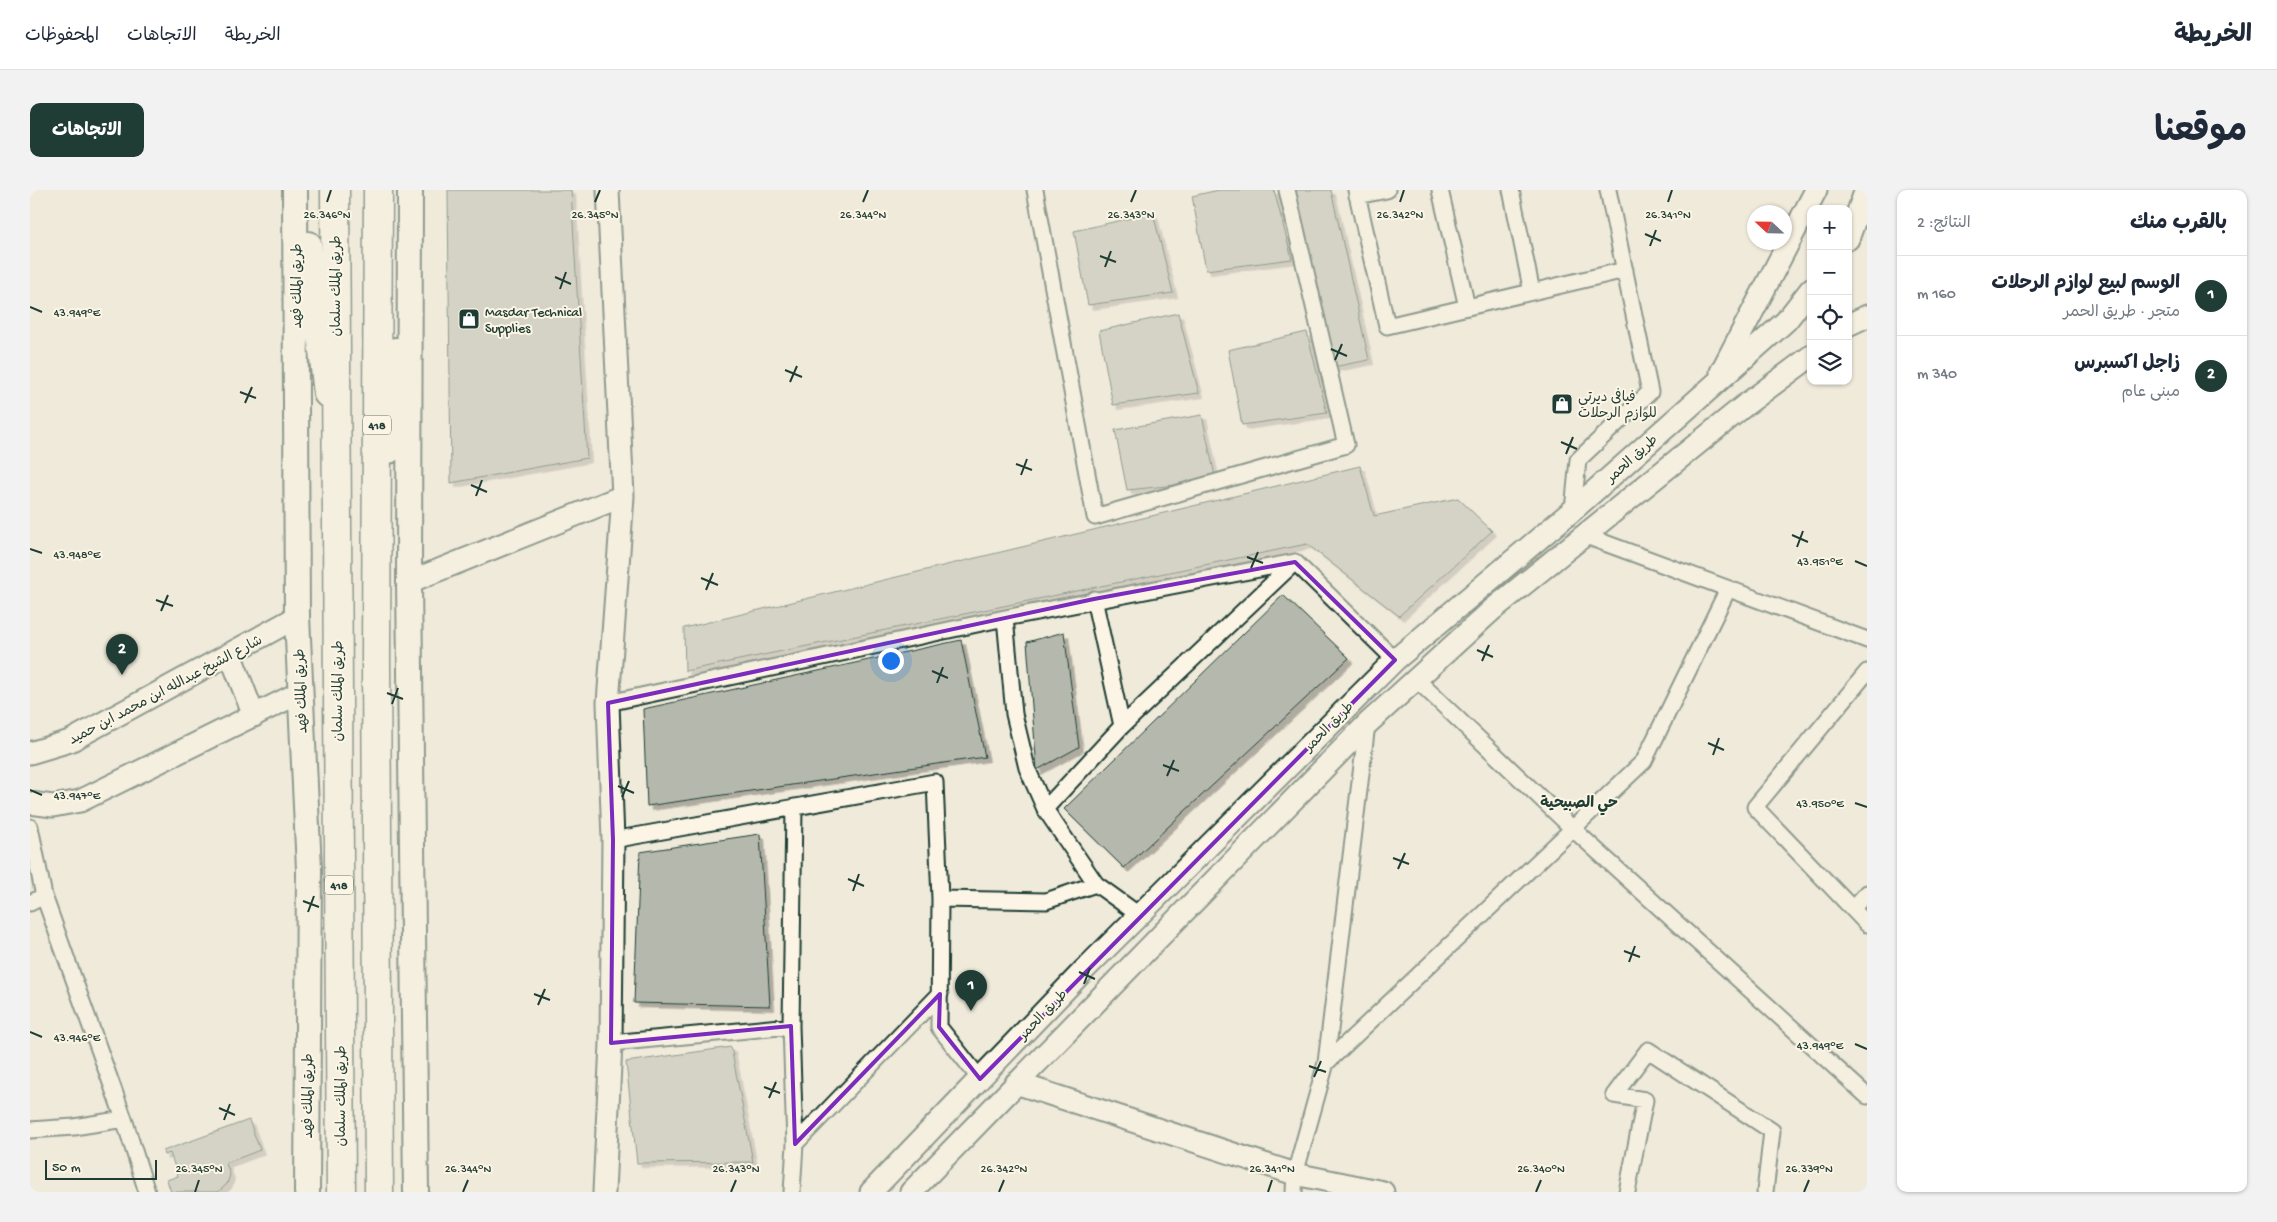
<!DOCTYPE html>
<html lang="ar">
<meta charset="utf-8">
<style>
:root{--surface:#fff;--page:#f2f2f3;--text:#1f2937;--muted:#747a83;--line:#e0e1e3;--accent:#1f3d34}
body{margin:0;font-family:"Gochi Hand","Playpen Sans Arabic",sans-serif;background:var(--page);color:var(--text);direction:rtl}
.controls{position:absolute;right:15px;top:15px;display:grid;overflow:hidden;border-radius:10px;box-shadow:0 1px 4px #0004}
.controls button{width:45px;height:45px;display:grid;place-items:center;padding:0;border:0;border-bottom:1px solid var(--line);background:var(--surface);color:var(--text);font:25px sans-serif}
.compass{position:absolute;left:1717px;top:15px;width:45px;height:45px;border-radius:50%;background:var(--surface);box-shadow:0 1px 4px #0004;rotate:292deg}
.scale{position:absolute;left:15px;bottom:12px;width:112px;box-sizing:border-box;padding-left:5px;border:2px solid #1f3d34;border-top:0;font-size:14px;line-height:18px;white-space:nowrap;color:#1f3d34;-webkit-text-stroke:4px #fcf5e5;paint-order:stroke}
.you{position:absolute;left:860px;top:470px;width:18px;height:18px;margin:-12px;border:4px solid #fff;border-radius:50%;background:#1a73e8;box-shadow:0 0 0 8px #1a73e833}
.badge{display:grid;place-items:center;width:32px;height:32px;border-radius:50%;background:var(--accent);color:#fff;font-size:16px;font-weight:700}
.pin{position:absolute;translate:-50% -41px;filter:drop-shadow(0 1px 2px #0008)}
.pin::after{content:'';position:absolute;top:26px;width:18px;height:15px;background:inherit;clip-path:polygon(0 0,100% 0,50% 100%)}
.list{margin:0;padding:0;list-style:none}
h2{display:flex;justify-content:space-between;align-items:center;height:65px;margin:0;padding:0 20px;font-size:21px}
h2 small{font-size:16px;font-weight:400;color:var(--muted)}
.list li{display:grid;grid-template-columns:32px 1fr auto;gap:15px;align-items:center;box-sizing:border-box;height:80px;padding:0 20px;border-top:1px solid var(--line)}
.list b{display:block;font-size:19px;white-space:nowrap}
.list p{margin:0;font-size:16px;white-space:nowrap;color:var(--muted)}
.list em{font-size:16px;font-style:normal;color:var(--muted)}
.icon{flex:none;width:28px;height:28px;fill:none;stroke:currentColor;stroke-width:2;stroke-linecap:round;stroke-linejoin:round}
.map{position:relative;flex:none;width:1837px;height:1002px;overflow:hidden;direction:ltr;border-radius:10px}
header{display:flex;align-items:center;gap:30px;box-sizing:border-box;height:70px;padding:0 25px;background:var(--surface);border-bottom:1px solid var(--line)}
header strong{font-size:24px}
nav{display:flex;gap:28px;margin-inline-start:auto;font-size:18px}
.intro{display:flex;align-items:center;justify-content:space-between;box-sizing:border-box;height:120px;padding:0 30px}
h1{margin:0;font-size:35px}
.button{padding:12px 22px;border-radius:10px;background:var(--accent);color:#fff;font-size:18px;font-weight:700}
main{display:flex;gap:30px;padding:0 30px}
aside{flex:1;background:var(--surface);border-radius:10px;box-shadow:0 1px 4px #0004}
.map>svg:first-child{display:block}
.building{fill:#b5b9ad;stroke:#1f3d34;filter:url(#shadow)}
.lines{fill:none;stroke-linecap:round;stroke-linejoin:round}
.street-casing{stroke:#1f3d34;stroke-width:19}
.secondary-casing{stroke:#1f3d34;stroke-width:25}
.primary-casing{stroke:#1f3d34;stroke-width:28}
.highway-casing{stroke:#1f3d34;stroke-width:31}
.street{stroke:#fcf5e5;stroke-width:15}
.secondary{stroke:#fcf5e5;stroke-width:21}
.primary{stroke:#fcf5e5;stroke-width:24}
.highway{stroke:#fcf5e5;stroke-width:28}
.marked{fill:none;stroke:#7b2cbf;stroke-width:4;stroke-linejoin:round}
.ticks{fill:none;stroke:#1f3d34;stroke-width:2}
.labels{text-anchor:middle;stroke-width:4;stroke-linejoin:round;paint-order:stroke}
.shield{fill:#fcf5e5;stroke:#617469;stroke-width:1}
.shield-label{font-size:12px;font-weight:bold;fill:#1f3d34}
.street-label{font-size:14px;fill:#1f3d34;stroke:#fcf5e5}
.poi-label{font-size:14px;fill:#1f3d34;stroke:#fcf5e5;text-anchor:start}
.neighbourhood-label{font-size:15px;font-weight:bold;fill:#1f3d34;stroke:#fcf5e5}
.ticks-label{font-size:12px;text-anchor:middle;fill:#1f3d34;stroke:#fcf5e5;stroke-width:4;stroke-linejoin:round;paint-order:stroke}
</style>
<header>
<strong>الخريطة</strong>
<nav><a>الخريطة</a><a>الاتجاهات</a><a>المحفوظات</a></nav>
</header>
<div class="intro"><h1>موقعنا</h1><a class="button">الاتجاهات</a></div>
<main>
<aside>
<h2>بالقرب منك<small>النتائج: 2</small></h2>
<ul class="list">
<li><span class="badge">1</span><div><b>الوسم لبيع لوازم الرحلات</b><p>متجر · طريق الحمر</p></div><em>160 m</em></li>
<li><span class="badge">2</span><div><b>زاجل اكسبرس</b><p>مبنى عام</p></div><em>340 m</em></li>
</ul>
</aside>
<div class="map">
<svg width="1837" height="1002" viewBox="0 0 1837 1002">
<defs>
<filter id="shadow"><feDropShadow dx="4.5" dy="4.5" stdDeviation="0" flood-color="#0004"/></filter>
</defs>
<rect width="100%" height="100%" fill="#efeada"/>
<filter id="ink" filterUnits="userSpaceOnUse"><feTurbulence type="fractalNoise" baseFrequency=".02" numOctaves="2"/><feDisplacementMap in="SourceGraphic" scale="10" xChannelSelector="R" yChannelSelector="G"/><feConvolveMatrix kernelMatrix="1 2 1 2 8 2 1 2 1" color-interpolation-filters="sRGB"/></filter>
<g filter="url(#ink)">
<!-- building -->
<path class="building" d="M418 0H541L557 268 421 293Z
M1189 0H1244L1262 69 1176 80 1162 6Z
M1259 0H1301L1339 170 1298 178Z
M1123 23 1143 103 1058 115 1044 41Z
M1148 123 1169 203 1083 215 1069 141Z
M1277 142 1297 223 1212 235 1198 160Z
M1172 225 1186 291 1097 300 1085 240Z
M1330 276 1344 326 1428 308 1462 341 1369 426 1277 354 655 481 654 438Z
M1253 405 1319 468 1094 678 1034 619Z
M1034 442 1049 557 1007 580 997 452Z
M931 450 955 567 617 616 613 519Z
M730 644 740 816 604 813 610 662Z
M701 857 723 972 607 973 596 872Z
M219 930 230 960 196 973 200 985 197 994 188 1002H141L137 990 148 986 140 963 134 965 133 961Z"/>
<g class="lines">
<!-- street casing -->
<g class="street-casing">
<path id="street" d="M1005 0 1065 327 1316 255 1257 0
M1326 0 1357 136 1595 80
M1410 0 1437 117
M1481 0 1502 102
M1327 6 1357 0
M1543 320 1548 270 1620 202 1578 0
M1556 346 1837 450
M1064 409 1092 536
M975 428 1265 372
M1837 482 1725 617 1837 734
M1386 489 1543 639 1837 906
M578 513 975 428 984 524 997 578 1015 619 1066 694 1109 725
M1015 619 1092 536 1265 372 1365 470
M0 637 14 706 94 929 117 1002
M583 650 905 592 910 709 909 837 950 889
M910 709 1016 711 1066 694
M0 713 14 706
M1823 718 1837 703
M581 853 761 836
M1296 873 1614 571 1698 399
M0 940 44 937 94 929
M765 954 910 804
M762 1002 765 954 761 836 764 617
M1264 1002 1265 984 1296 873 1337 534
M1597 1002 1615 910 1584 905 1618 860 1742 941 1735 1002"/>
</g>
<!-- secondary casing -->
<g class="secondary-casing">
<path id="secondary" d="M1818 49 1834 5
M1818 135 1837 126
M1691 182 1786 0
M379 392 593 306 578 0
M200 464 224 526
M0 563 40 551 267 427
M0 613 23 616 50 611 269 503
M986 893 1265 984 1353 1002
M574 1002 581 853 583 650 578 513 593 306
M841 1002 1055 779 1365 470 1543 320 1756 131 1781 99
M881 1002 1337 534 1462 420 1714 216 1781 166"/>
</g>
<!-- primary casing -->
<g class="primary-casing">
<path id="primary" d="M265 0 267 427 279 679 277 1002
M380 0 379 392 386 1002
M279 54 296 204
M359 261 365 160"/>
</g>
<!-- highway casing -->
<g class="highway-casing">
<path id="highway" d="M305 0 311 1002
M348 0 346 470 349 1002"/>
</g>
<!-- street -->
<use href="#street" class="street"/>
<!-- secondary -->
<use href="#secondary" class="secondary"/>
<!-- primary -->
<use href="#primary" class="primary"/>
<!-- highway -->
<use href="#highway" class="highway"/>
</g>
</g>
<!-- marked area -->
<path d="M0 0H1837V1002H0ZM1265 372 1365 470 950 889 909 837 910 804 765 954 761 836 581 853 583 650 578 513 1064 409Z" fill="#efeada" fill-opacity=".55" fill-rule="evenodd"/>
<path class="marked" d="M1265 372 1365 470 950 889 909 837 910 804 765 954 761 836 581 853 583 650 578 513 1064 409Z"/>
<!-- ticks -->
<path class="ticks" d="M297 12 301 0M565 12 570 0M833 12 838 0M1101 12 1106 0M1370 12 1374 0M1638 12 1642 0M1615 44 1631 51M1620 56 1626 40M1070 66 1086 72M1075 77 1081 61M525 87 541 94M530 99 536 82M0 117 12 122M1301 159 1317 166M1305 170 1312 154M755 180 772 187M760 192 767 176M210 202 226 208M215 213 222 197M1531 252 1547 259M1536 264 1543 247M986 274 1002 280M991 285 997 269M441 295 457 302M446 306 452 290M1762 345 1778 352M1767 357 1773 341M0 359 12 363M1217 367 1233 373M1825 371 1837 376M1221 378 1228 362M671 388 688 395M676 400 683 383M126 410 143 416M131 421 138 405M1447 460 1463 467M1452 471 1459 455M902 481 918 488M907 493 913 477M357 503 373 509M362 514 368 498M1678 553 1694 560M1683 565 1689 548M1133 575 1149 581M1137 586 1144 570M588 596 604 603M0 600 12 605M592 607 599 591M1825 613 1837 617M1363 668 1379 674M1368 679 1375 663M818 689 834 696M823 701 829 684M273 711 289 717M278 722 284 706M1594 761 1610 767M1599 772 1605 756M1049 782 1065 789M1054 794 1060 778M504 804 520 810M508 815 515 799M0 842 12 847M1825 854 1837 859M1279 876 1296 882M1284 887 1291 871M734 897 750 903M739 908 746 892M189 918 205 925M194 930 200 914M165 1002 169 990M433 1002 438 990M701 1002 706 990M969 1002 974 990M1238 1002 1242 990M1506 1002 1511 990M1774 1002 1779 990"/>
<!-- icons -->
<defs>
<g id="shop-square" transform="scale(1.125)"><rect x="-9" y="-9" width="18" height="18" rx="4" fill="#1f3d34" stroke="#fcf5e5"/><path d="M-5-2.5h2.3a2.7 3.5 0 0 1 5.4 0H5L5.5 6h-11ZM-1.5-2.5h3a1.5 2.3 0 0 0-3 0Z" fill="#fff"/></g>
</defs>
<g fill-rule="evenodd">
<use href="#shop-square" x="439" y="129"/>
<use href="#shop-square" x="1532" y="214"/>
</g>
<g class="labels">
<!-- shield labels -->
<g class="shield">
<rect x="333" y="225.5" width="28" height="19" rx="4"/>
<rect x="295" y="685.5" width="28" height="19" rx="4"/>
</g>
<g class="shield-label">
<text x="347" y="239">418</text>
<text x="309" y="699">418</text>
</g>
<!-- street labels -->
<g class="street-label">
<text transform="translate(266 96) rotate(-90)" y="5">طريق الملك فهد</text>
<text transform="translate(305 96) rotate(-90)" y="5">طريق الملك سلمان</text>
<text transform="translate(1601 268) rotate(-42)" y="5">طريق الحمر</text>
<text transform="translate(135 499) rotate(-28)" y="5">شارع الشيخ عبدالله ابن محمد ابن حميد</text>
<text transform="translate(270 501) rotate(-92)" y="5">طريق الملك فهد</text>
<text transform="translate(307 501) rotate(-90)" y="5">طريق الملك سلمان</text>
<text transform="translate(1298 536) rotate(-45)" y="5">طريق الحمر</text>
<text transform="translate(1012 824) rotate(-46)" y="5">طريق الحمر</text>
<text transform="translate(277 906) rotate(-90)" y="5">طريق الملك فهد</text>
<text transform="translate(310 906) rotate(-90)" y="5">طريق الملك سلمان</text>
</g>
<!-- poi labels -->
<g class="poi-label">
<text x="455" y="126">Masdar Technical<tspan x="455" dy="16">Supplies</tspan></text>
<text x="1548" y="211">فيافي ديرتي<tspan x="1548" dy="16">للوازم الرحلات</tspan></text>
</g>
<!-- neighbourhood labels -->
<g class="neighbourhood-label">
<text x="1549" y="617">حي الصبيحية</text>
</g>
</g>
<g class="ticks-label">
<text x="565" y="28">26.345°N</text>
<text x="833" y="28">26.344°N</text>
<text x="1638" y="28">26.341°N</text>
<text x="297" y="28">26.346°N</text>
<text x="1101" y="28">26.343°N</text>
<text x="1370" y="28">26.342°N</text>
<text x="47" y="126">43.949°E</text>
<text x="47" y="368">43.948°E</text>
<text x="1790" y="375">43.951°E</text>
<text x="47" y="609">43.947°E</text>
<text x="1790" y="617">43.950°E</text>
<text x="47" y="851">43.946°E</text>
<text x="1790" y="859">43.949°E</text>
<text x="169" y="982">26.345°N</text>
<text x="438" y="982">26.344°N</text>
<text x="706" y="982">26.343°N</text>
<text x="974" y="982">26.342°N</text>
<text x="1242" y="982">26.341°N</text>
<text x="1511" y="982">26.340°N</text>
<text x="1779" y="982">26.339°N</text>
</g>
</svg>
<div class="controls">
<button>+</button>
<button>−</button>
<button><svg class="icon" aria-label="locate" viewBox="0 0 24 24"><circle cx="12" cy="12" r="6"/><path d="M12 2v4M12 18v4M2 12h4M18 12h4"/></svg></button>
<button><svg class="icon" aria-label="layers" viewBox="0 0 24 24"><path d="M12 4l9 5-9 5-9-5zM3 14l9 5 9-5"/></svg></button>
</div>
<svg class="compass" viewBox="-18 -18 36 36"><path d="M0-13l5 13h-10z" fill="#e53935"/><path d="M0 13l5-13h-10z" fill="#747a83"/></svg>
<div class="scale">50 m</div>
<div class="you"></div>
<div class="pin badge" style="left:941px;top:821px">1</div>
<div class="pin badge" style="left:92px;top:485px">2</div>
</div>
</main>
